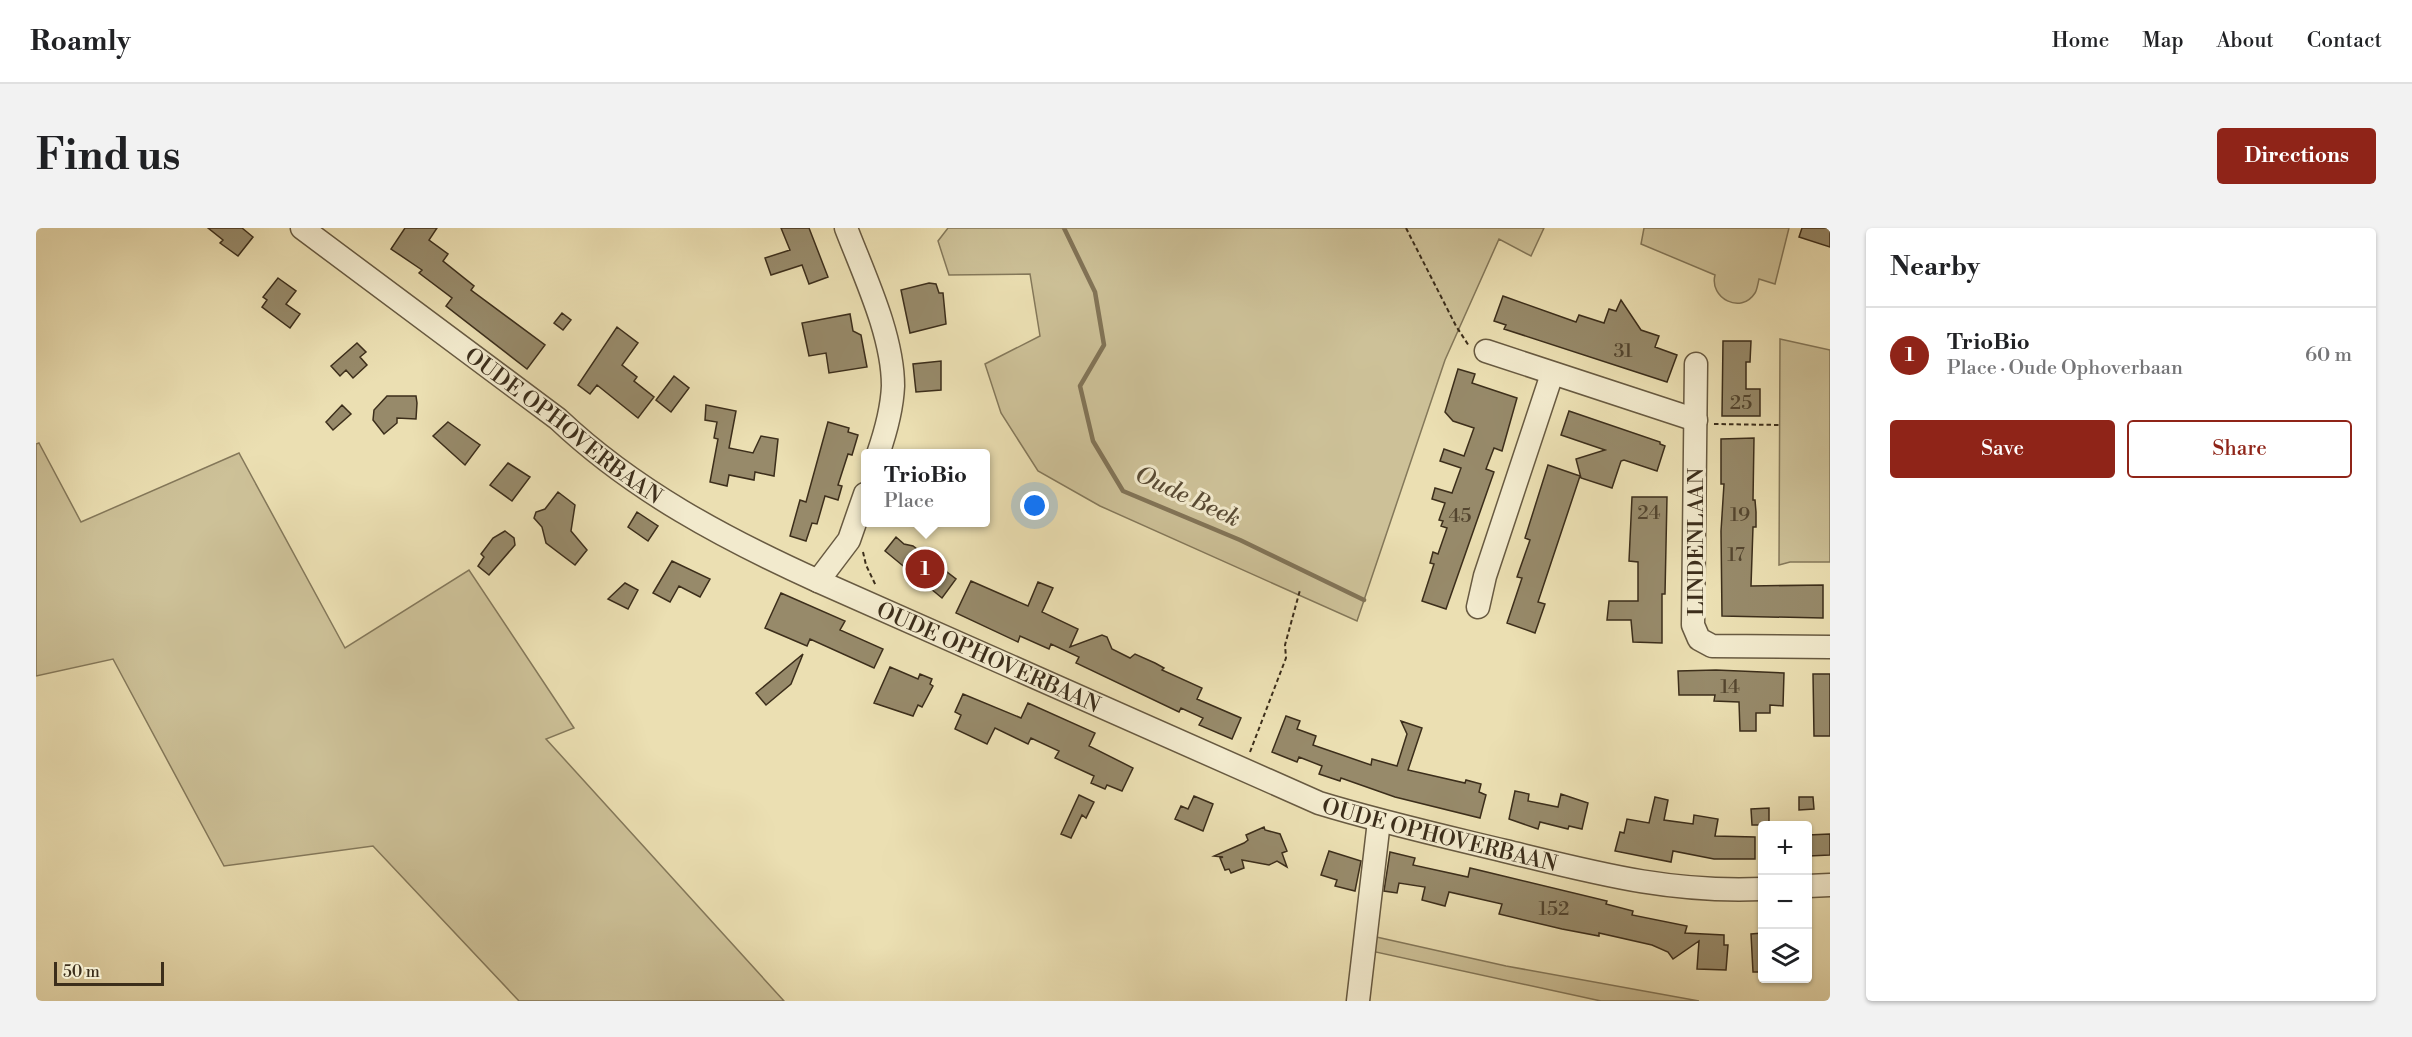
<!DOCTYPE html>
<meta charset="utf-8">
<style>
:root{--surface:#fff;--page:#f2f2f2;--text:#202124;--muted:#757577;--line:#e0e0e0;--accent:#8f2418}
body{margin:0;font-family:"Libre Bodoni",serif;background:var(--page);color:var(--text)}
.controls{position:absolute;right:18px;bottom:18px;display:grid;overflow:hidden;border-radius:6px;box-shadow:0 2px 4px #0004}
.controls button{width:54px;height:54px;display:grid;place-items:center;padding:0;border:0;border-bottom:2px solid var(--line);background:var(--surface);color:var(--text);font:30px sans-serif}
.scale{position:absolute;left:18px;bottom:15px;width:110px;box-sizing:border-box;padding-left:6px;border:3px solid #3c2e1b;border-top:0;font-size:16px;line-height:21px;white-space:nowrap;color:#3c2e1b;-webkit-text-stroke:4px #f2eacd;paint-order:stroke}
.you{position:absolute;left:999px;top:278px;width:21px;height:21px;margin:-15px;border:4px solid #fff;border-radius:50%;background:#1a73e8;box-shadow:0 0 0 9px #1a73e833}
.badge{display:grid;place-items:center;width:39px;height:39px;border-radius:50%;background:var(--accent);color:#fff;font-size:20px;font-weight:700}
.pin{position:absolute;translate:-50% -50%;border:3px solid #fff;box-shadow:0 2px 6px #0006}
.popup{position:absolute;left:825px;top:221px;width:129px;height:78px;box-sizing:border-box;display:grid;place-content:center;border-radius:6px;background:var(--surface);filter:drop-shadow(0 2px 4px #0005);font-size:20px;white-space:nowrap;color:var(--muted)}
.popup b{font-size:22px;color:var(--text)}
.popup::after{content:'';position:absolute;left:50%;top:100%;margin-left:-12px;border:12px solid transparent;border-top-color:var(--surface)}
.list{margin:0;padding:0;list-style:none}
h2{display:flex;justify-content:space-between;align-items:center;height:78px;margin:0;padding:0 24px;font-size:26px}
h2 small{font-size:20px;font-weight:400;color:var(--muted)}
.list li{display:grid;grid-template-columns:39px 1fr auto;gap:18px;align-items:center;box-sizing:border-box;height:96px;padding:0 24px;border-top:2px solid var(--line)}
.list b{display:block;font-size:22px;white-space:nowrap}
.list p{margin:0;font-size:20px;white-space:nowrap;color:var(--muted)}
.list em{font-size:20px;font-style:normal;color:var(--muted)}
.actions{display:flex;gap:12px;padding:18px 24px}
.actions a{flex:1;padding:14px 0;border:2px solid var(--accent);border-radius:6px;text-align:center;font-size:21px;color:var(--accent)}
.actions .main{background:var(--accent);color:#fff}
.icon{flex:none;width:33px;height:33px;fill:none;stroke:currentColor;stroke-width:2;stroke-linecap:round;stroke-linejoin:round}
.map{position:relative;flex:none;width:1794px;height:773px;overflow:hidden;border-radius:6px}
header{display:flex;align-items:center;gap:36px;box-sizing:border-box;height:84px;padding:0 30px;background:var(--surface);border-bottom:2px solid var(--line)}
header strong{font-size:28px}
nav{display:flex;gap:33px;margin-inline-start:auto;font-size:21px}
.intro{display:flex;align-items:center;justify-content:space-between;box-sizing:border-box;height:144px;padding:0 36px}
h1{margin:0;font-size:42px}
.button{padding:15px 27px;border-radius:6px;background:var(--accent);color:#fff;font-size:21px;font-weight:700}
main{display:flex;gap:36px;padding:0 36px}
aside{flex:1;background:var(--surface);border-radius:6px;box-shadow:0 2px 4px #0004}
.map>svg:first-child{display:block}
.green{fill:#cdc198;stroke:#84785a;stroke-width:1.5}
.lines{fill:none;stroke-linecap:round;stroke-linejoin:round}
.stream{stroke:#827457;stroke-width:4.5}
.building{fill:#978a6a;stroke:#3c2e1b;stroke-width:1.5}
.minor-casing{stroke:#685a41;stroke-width:25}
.path{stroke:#3c2e1b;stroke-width:2;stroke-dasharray:4.5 3;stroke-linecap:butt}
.minor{stroke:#f2eacd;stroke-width:22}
.labels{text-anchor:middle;stroke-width:6;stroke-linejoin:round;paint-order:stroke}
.number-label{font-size:20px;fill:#53452f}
.street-label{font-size:22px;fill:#3c2e1b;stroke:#f2eacd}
.water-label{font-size:24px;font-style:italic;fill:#594b34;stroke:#f2eacd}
</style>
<header>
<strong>Roamly</strong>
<nav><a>Home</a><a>Map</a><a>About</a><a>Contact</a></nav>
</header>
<div class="intro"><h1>Find us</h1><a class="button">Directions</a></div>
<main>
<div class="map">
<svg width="1794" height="773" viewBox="0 0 1794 773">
<rect width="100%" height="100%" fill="#ebdfb2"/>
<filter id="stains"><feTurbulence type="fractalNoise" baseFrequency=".00333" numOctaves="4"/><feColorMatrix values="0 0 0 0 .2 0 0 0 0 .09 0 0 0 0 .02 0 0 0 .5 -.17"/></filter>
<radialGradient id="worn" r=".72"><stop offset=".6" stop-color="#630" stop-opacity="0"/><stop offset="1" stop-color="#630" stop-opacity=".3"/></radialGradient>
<!-- green -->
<path class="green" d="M912 0H1508L1495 28 1463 11 1409 132 1321 393 1064 278 1002 243 965 185 949 136 1004 108 994 46 913 47 902 13Z
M1608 0H1753L1739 56 1723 51C1722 55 1721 62 1719 65 1705 87 1673 70 1679 47L1605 16Z
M1744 111 1794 122V334H1754L1743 337Z
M3 215 45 294 203 225 309 420 433 342 538 500 510 511 748 773H483L337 618 188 638 77 431 0 448V216Z
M1336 708 1470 738 1663 773H1565L1335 723Z"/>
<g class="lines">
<!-- stream -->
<path class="stream" d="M1028 0 1059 64 1068 117 1044 158 1057 213 1087 263 1204 312 1328 372"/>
</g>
<!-- building -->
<path class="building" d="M172 0H206L217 9 202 28 184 15 187 12Z
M369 0H401L393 12 412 26 407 33 438 58 435 62 509 117 491 141 410 78 416 70 383 45 386 42 355 21Z
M745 0H773L792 49 773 56 766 37 735 47 729 30 754 22Z
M1766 0H1794V19L1763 9Z
M242 50 260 63 250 76 264 86 254 100 226 79 231 72 227 69Z
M893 55 900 56 903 65H907L910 96 874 105 865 62Z
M1467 68 1540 94 1543 87 1568 95 1573 81 1580 83 1585 72 1605 102 1623 108 1619 119 1641 127 1631 154 1468 101 1470 97 1458 93Z
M526 85 535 92 527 102 518 95Z
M814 86 817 103 825 107 831 139 793 145 790 125 773 128 766 95Z
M581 99 602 115 586 137 601 149 598 153 618 169 602 190 561 157 554 166 542 157Z
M1687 113H1715L1714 134H1710V161H1724V188H1686Z
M321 115 330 124 324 129 331 137 317 150 310 142 304 148 295 138Z
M905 133V162L880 164 877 136Z
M1422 141 1439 146 1436 155 1481 170 1466 223 1458 220 1450 241 1458 244 1410 381 1386 373 1398 336 1394 335 1397 324 1402 326 1411 300 1405 298 1407 293 1403 292 1409 275 1396 271 1399 260 1416 265 1425 240 1404 233 1408 221 1428 228 1438 200 1417 193 1409 184Z
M638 148 653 160 635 184 620 172Z
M351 168H380L381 175 380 191 361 190V195L348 206 337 192 338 182Z
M306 177 315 186 297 202 290 194Z
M670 177 700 183 693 220 717 225 725 208 742 211 738 248 719 244 718 252 693 247 691 258 674 254 682 211 678 210 681 194 669 192Z
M1533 183 1624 214V216L1629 218 1621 243 1588 232 1585 233 1576 260 1545 250 1540 231 1569 222 1525 207Z
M412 194 444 217 429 237 397 208Z
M792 194 813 200 812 204 822 207 816 227 812 226 802 257 806 258 802 272 789 268 781 296 776 295 770 313 754 308 764 272 770 274Z
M1718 210 1717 272H1719L1720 284V299H1717L1715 358 1787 357V390L1686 388 1685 303 1688 256H1685V211Z
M472 235 494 249 476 273 454 257Z
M1512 237 1544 248 1502 374 1509 376 1499 405 1471 395 1486 350 1481 349 1494 312 1489 310Z
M522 264 539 277 535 303 551 322 539 337 510 315 506 299 498 290 500 284 509 281Z
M1596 269H1631L1629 366H1626V415L1597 414 1595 392H1571L1573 373H1602V334L1593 333Z
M601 284 622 298 612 313 592 299Z
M469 303 478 310 479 317 453 347 442 338 448 329 445 326 457 310Z
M860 309 868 316 877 318 920 351 906 370 849 323Z
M636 333 674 351 664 369 643 358 634 374 617 365Z
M935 353 992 378 1002 354 1017 360 1006 384 1042 401 1034 419 1066 407 1071 409 1076 421 1094 430 1099 426 1119 435 1128 440 1126 442 1166 460 1161 471 1205 490 1196 511 1163 497 1167 490 1145 480 1143 484 1040 435 1043 429 1015 416 1013 421 984 408 982 414 920 385Z
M589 355 602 362 592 381 572 371Z
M745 365 809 393 804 402 847 421 838 440 774 411 771 418 729 400Z
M767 426 755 456 730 477 720 465Z
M854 439 882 451 884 446 896 451 894 456 897 458 886 479 882 477 877 488 838 475Z
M1680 442 1748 445 1747 478 1734 477V485H1720V503H1704L1703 474 1678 473 1679 467H1643L1642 443Z
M1777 446H1794V508H1778Z
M927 466 985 490 992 475 1059 505 1053 518 1097 540 1086 563 1071 557 1069 561 1055 555 1058 548 1019 530 1023 523 995 510 992 516 959 500 951 516 919 501 925 487 919 484Z
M1250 488 1264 493 1261 501 1280 508 1277 517 1335 537 1336 531 1361 538 1371 506 1365 493 1386 500 1372 542 1429 555 1430 552 1445 556 1443 564 1450 567 1444 590 1359 569 1305 550 1304 553 1283 546 1286 538 1263 529 1261 534 1236 524Z
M1479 563 1493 566 1492 573 1522 579 1525 566 1552 575 1546 601 1533 598 1532 601 1504 594 1502 601 1473 591Z
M1043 567 1058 574 1050 590 1046 587 1035 610 1025 606Z
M1158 568 1177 576 1167 603 1139 591 1145 578 1152 581Z
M1619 569 1632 572 1628 592 1657 596 1658 587 1682 591 1679 608 1719 609V631H1678L1637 623 1635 634 1579 623 1584 604 1588 605 1591 591 1613 595Z
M1763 569H1777L1778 581 1763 582Z
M1733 580V597H1716L1715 581Z
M1228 599 1229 602 1244 606 1251 623 1246 625 1251 639 1241 633 1233 637 1206 632 1208 640 1195 645 1193 641 1189 642 1184 630 1187 629 1178 628 1208 615 1212 612 1210 607Z
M1794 606V627L1773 628 1772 607Z
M1293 623 1325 633 1319 663 1299 658 1301 652 1285 647Z
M1354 624 1379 630 1377 637 1432 649 1434 640 1571 673 1570 676 1597 683 1596 687 1651 698 1649 705 1688 707V717H1692L1690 742 1661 741 1663 713 1637 731 1632 724 1616 717 1563 705V708L1526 701 1463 686 1466 676 1413 664 1409 678 1386 672 1389 659 1363 655 1361 665 1348 663Z
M1726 705V744H1717L1715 706Z"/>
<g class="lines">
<!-- minor casing -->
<g class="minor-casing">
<g id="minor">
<path id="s1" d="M266 0 522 191C597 262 689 311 782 353L1283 575C1345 594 1407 608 1469 623 1560 645 1632 665 1726 661"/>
<path d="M810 0C828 47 857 107 857 158 856 182 850 203 842 226"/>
<path d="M1450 123 1660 192"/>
<path d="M1660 136 1657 397 1663 411 1676 418 1794 419"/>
<path d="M782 353 813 312 829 266"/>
<path d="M1442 379 1449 348 1516 146"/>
<path d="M1772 658 1794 657"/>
<path d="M1322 773 1343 593"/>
</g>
</g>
<!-- path -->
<path class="path" d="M1370 0 1420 98 1433 118
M1678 196 1744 197
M827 324 830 337 840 358
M1214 524 1250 430 1249 417 1264 362"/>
<!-- minor -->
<use href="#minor" class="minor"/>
</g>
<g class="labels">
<!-- number labels -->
<g class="number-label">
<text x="1587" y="129">31</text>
<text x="1705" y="181">25</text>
<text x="1613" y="291">24</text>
<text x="1704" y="293">19</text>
<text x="1424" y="294">45</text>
<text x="1700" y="333">17</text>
<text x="1694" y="465">14</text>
<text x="1518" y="687">152</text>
</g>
<!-- street labels -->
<g class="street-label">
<text dy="8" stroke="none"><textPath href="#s1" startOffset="328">OUDE OPHOVERBAAN</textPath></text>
<text transform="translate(1659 314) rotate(-90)" y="8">LINDENLAAN</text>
<text dy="8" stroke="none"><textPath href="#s1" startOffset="814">OUDE OPHOVERBAAN</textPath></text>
<text dy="8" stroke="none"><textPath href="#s1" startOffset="1300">OUDE OPHOVERBAAN</textPath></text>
</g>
<!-- water labels -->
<g class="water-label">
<text transform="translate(1152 268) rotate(25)" y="8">Oude Beek</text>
</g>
</g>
<rect width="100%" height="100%" filter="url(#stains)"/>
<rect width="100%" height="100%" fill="url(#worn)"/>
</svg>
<div class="controls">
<button>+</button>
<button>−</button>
<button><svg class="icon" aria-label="layers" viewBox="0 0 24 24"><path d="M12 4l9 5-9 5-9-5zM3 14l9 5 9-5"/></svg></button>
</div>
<div class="scale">50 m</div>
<div class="you"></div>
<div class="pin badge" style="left:889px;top:341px">1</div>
<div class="popup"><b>TrioBio</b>Place</div>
</div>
<aside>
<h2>Nearby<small></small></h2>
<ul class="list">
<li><span class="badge">1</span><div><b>TrioBio</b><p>Place · Oude Ophoverbaan</p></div><em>60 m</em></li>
</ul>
<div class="actions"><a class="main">Save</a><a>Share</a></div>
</aside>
</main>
